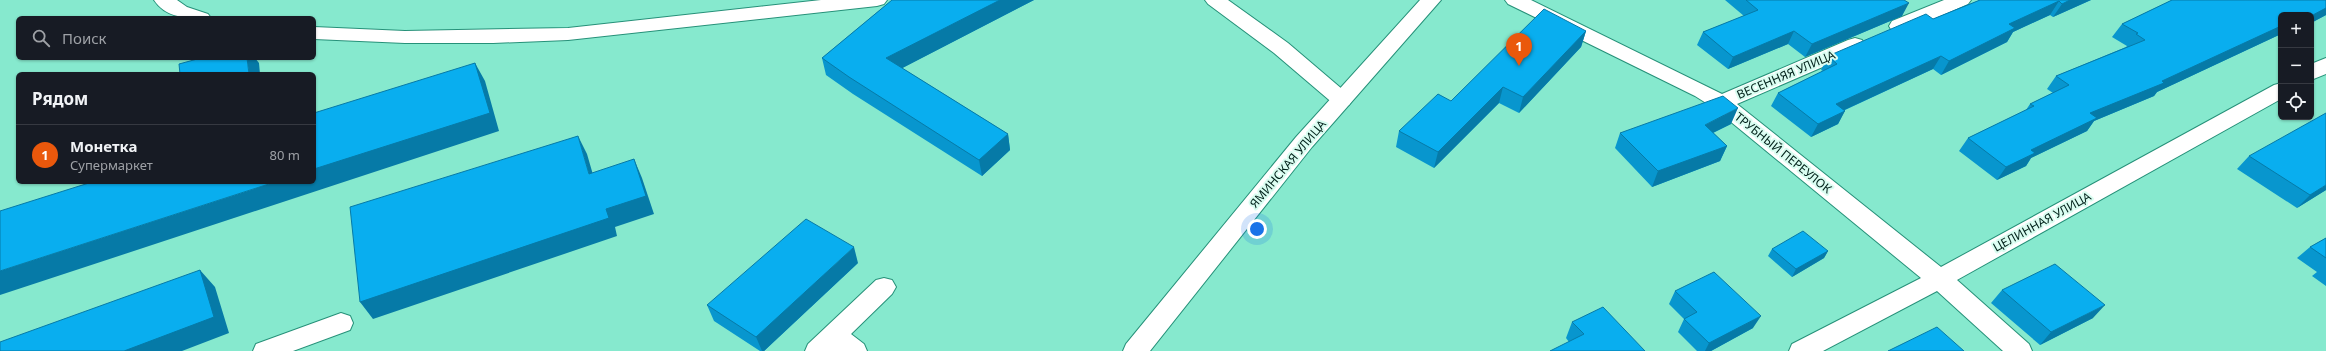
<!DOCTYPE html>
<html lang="ru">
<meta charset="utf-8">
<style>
:root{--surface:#171b24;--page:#242831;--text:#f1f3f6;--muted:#9ea1a6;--line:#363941;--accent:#ea580c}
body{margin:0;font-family:"Noto Sans",sans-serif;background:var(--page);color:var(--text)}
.controls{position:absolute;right:12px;top:12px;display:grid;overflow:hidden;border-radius:6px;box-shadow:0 1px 3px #0004}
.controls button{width:36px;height:36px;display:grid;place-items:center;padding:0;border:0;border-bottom:1px solid var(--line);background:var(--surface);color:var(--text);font:20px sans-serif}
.you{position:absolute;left:1257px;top:229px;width:14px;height:14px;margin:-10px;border:3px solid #fff;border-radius:50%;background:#1a73e8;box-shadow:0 0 0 6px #1a73e833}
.badge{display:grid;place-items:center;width:26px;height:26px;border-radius:50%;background:var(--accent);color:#fff;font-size:13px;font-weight:700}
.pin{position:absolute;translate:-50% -33px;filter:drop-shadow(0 1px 2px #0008)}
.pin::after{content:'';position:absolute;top:21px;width:14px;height:12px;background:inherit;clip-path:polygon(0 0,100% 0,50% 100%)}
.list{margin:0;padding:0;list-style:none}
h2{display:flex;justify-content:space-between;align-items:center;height:52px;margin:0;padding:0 16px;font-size:17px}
h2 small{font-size:13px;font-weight:400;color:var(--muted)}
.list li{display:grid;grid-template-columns:26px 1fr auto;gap:12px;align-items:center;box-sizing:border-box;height:60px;padding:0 16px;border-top:1px solid var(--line)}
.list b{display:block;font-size:15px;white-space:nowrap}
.list p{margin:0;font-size:13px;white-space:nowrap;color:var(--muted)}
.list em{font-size:13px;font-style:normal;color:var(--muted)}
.icon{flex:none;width:22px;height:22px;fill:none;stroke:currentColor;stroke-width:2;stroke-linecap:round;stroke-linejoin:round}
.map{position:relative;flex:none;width:2326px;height:351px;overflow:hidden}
.search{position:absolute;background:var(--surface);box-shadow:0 1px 3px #0004;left:16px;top:16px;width:300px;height:44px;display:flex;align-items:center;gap:10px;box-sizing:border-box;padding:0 14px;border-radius:6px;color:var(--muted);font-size:15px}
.panel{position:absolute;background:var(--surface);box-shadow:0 1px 3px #0004;left:16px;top:72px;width:300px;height:112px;border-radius:6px}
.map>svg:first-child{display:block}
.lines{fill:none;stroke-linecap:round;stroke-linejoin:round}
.minor-casing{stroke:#269179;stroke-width:2}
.major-casing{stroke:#269179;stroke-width:2}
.minor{fill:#fff;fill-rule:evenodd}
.major{fill:#fff;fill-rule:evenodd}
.wall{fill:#0896ce}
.shaded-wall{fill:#067aa7}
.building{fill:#09aeef;stroke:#067aa7}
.labels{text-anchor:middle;stroke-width:4;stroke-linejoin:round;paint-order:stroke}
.street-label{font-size:12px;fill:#012019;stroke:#d9fdf1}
</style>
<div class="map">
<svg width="2326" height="351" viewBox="0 0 2326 351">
<rect width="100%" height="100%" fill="#86e9ce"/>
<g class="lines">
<!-- minor casing -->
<g class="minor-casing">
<path id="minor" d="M154 0H177L187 7 208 14 211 18C190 18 167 20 154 0Z
M821 0H887L884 4 877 6 568 40 493 43H405L314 39V27L405 31 568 28Z
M1205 0H1228L1288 43 1349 95 1352 100 1349 105 1342 107 1335 105 1274 53 1208 4Z
M1505 0H1531L1722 94 1848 40 1855 38 1862 40 1865 45 1862 50 1737 104 1941 267 2274 85 2281 83V99L1957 280 2029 344 2032 351H2003L1937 291 1823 351H1789L1792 344 1921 278 1714 108 1695 96 1508 4Z
M1944 0H1971L1968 4 1906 31 1899 32 1892 31 1889 26 1892 21Z
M2326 58V74L2311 80V64Z
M884 278 892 280 896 287 892 294 851 334 864 344 867 351H805L808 344 876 280Z
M341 313 350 316 353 323 350 330 293 351H253L256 344Z"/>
</g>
<!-- major casing -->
<g class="major-casing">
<path id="major" d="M1420 0H1441L1312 147 1150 351H1123L1126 344 1296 137Z"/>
</g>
<!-- minor -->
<use href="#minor" class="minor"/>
<!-- major -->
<use href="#major" class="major"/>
</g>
<!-- wall -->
<path class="wall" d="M892 0H1034L902 68 1008 134 1010 150 982 176 853 94 826 75 822 58Z
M1725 0H1904L1902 16 1805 57 1788 44 1728 69 1697 45 1703 32 1744 16Z
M1980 0H2091L2053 17 2050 15 2013 32 2007 42 1941 75 1933 69 1845 110 1838 124 1811 137 1771 106 1778 93 1823 71 1821 70 1828 56 1933 19Z
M2172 0H2326V15L2311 23V15H2281V34L2157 92 2154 96 2094 121 2087 131 2031 158 2026 166 1997 180 1959 151 1968 138 2026 110 2030 104 2053 93 2047 89 2056 76 2126 47 2127 46 2112 37 2122 24Z
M1586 31 1581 47 1519 113 1499 103 1434 168 1396 147 1399 131Z
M1731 124 1713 133 1727 146 1720 161 1652 187 1615 148 1620 133Z
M2249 156 2326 190 2297 208 2237 169Z
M2326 238V286L2312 276 2317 272 2297 258 2310 247Z
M1772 249 1828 251 1824 258 1792 277 1768 256Z
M858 263 764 351H760L714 321 707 305Z
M2002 290 2093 318 2040 345 1991 303Z
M1675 291 1753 328 1711 351H1697L1678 332 1684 319 1669 304Z
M1572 322 1645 351 1569 342 1566 338Z"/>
<!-- shaded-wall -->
<path class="shaded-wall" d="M1000 0H1034L889 75 886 58Z
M2070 0H2091L2053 17 2062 4Z
M2059 1 2050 15 2013 32 2007 42 1941 75 1949 61 2009 24Z
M1909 3 1902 16 1805 57 1812 44Z
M2326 8V15L2311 23V16Z
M2281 26V34L2157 92 2154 96 2094 121 2087 131 2031 158 2026 166 1997 180 2006 167 2031 150 2090 113 2162 81Z
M1586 31 1581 47 1519 113 1523 97Z
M1794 31 1788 44 1728 69 1733 57Z
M1941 56 1933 69 1829 117 1836 104Z
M247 58H255L259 63 260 74H249Z
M475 63 485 81 499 131 0 295V271L275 182H314V169Z
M1503 87 1499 103 1434 168 1438 152Z
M1738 108 1731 124 1698 140 1705 125Z
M1845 111 1838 124 1811 137 1818 124Z
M1008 134 1010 150 982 176 979 160Z
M578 136 587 154 598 192 589 174Z
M1727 146 1720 161 1652 187 1658 171Z
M634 159 642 178 654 214 615 227 617 236 373 319 360 302Z
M2326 185V190L2297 208 2310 195Z
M854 247 858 263 764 351H762L756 337Z
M1828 251 1824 258 1792 277 1796 269Z
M200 270 215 287 229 333 182 351H124Z
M2105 305 2093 318 2040 345 2051 332Z
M1761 316 1753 328 1711 351H1705L1709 343Z"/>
<!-- building -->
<path class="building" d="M892 0H1000L886 58 1008 134 979 160 849 77 822 58Z
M1746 0H1904L1909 3 1812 44 1794 31 1733 57 1703 32 1758 10Z
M1980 0H2070L2062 4 2059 1 2009 24 2015 28 1949 61 1941 56 1836 104 1845 111 1818 124 1778 93 1837 64 1828 56 1926 14 1933 19Z
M2172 0H2326V8L2311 16V15H2281V26L2162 81 2164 83 2090 113 2097 118 2031 150 2035 153 2006 167 1968 138 2034 106 2030 104 2069 85 2056 76 2145 40 2136 34 2138 33 2122 24Z
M1544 9 1586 31 1523 97 1503 87 1438 152 1399 131 1438 94 1451 101Z
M201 58H247L249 74H180L179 64Z
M475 63 490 113 314 169V113Z
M1723 96 1738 108 1705 125 1727 146 1658 171 1620 133Z
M2326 113V185L2310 195 2249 156Z
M578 136 589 174 634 159 646 196 606 209 609 218 360 302 350 207Z
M92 182H275L0 271V211Z
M806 219 854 247 756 337 707 305Z
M1803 231 1828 251 1796 269 1772 249Z
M2326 238V258L2310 247Z
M2055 264 2105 305 2051 332 2002 290Z
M200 270 214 317 124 351H0V342Z
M1714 272 1761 316 1709 343 1684 319 1697 312 1675 291Z
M1603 307 1645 351H1550L1584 334 1572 322Z
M1937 327 1964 351H1888Z"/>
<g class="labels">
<!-- street labels -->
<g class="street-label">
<text transform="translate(1786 75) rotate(-23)" y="4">ВЕСЕННЯЯ УЛИЦА</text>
<text transform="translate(1783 153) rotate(39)" y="4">ТРУБНЫЙ ПЕРЕУЛОК</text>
<text transform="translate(1288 164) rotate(-50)" y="4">ЯМИНСКАЯ УЛИЦА</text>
<text transform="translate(2042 222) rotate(-29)" y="4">ЦЕЛИННАЯ УЛИЦА</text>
</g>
</g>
</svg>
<div class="controls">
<button>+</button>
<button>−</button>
<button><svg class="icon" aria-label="locate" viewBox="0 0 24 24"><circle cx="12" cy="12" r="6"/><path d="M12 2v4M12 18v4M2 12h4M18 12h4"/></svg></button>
</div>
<div class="you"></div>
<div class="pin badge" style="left:1519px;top:66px">1</div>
<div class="search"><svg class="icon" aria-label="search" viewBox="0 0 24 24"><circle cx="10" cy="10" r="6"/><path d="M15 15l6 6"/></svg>Поиск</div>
<section class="panel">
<h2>Рядом<small></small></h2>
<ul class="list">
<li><span class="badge">1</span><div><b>Монетка</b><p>Супермаркет</p></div><em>80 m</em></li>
</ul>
</section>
</div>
